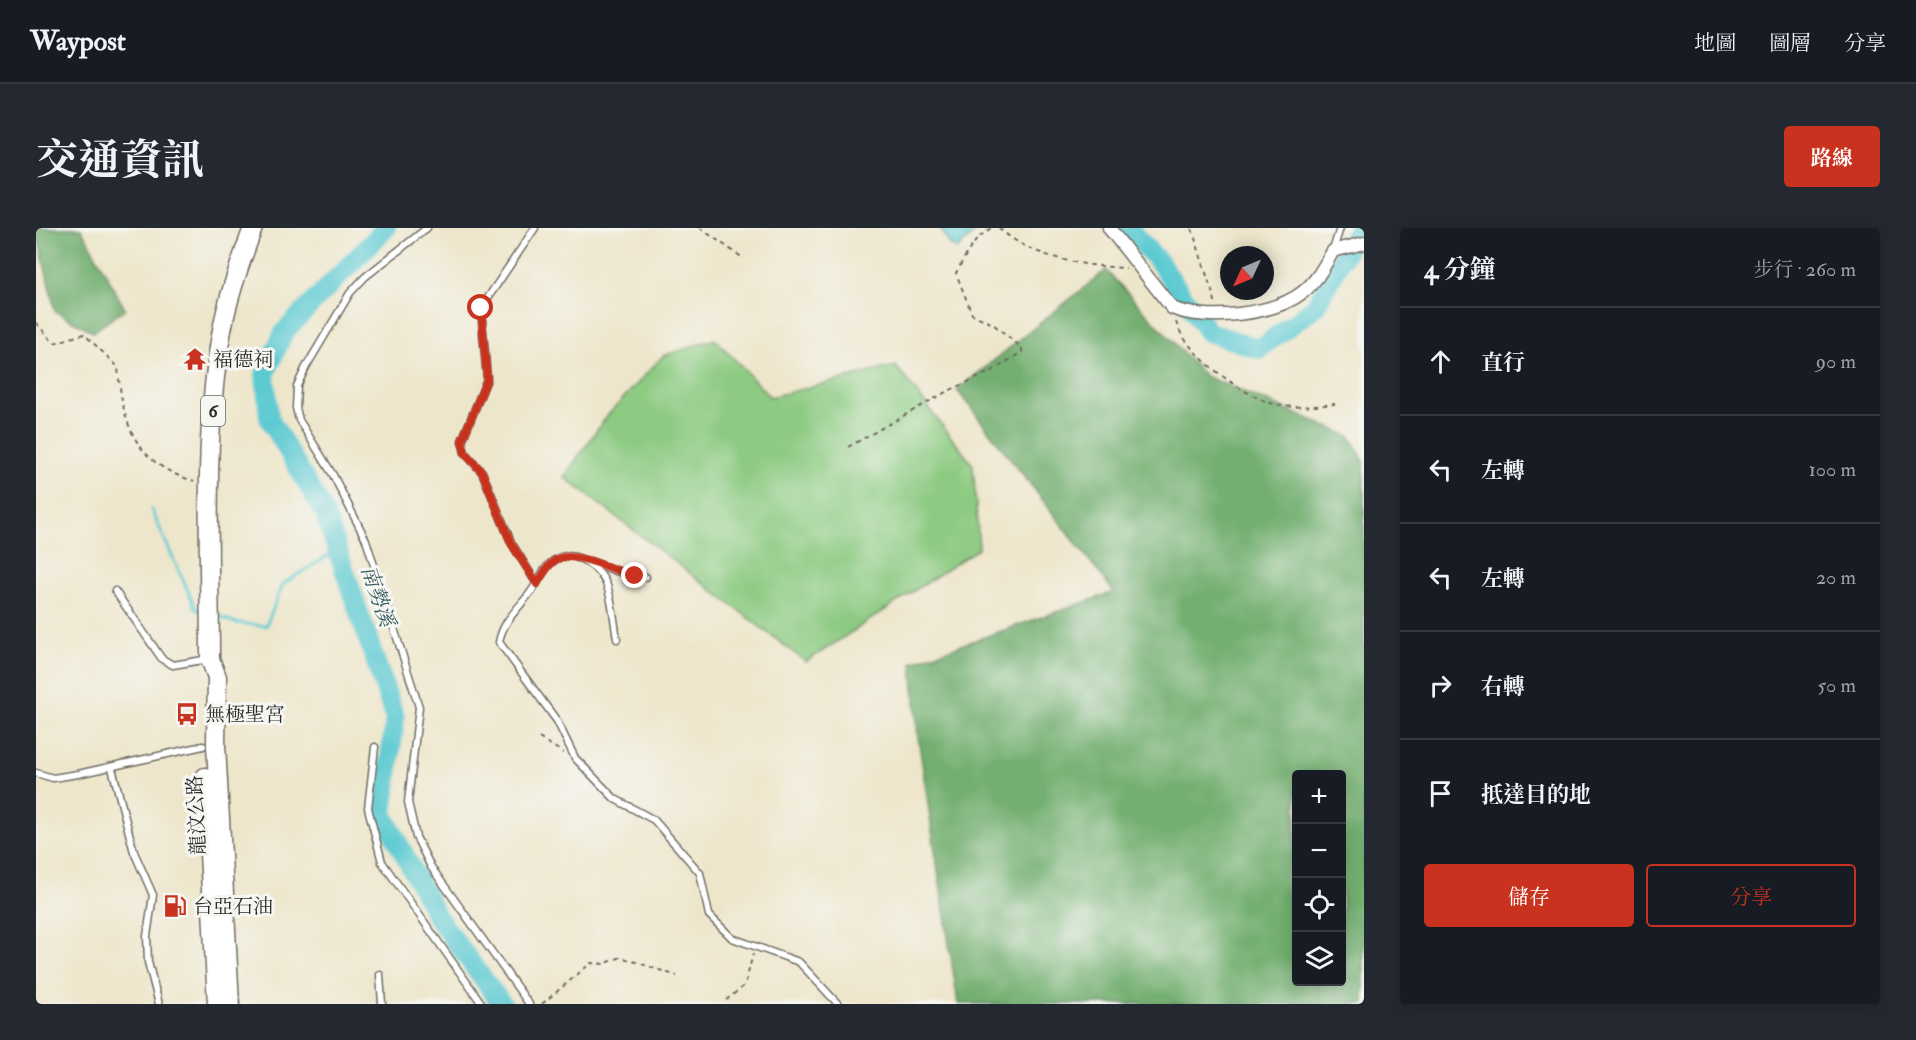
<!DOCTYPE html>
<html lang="zh-TW">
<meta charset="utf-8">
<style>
:root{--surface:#171b24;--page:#242831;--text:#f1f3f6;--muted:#9ea1a6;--line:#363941;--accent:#c8321e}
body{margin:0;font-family:"IM FELL Double Pica","Noto Serif TC",serif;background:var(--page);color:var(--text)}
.controls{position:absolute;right:18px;bottom:18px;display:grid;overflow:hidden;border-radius:6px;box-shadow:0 3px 15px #0003}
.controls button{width:54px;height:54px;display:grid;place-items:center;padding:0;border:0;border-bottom:2px solid var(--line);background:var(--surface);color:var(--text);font:30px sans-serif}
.compass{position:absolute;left:1184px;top:18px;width:54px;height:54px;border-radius:50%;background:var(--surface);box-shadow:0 3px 15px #0003;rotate:226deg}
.stop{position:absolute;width:18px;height:18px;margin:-14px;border:4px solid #c8321e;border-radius:50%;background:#fff}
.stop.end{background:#c8321e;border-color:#fff;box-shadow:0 2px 6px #0008}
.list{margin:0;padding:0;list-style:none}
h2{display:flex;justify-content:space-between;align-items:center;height:78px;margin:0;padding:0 24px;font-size:26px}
h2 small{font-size:20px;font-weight:400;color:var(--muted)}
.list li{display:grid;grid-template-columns:39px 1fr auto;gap:18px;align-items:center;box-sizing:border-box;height:108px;padding:0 24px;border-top:2px solid var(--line)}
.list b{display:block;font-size:22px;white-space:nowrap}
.list em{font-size:20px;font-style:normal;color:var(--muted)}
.actions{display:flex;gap:12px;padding:18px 24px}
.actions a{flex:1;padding:14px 0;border:2px solid var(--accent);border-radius:6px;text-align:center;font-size:21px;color:var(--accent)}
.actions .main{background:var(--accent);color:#fff}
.icon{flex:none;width:33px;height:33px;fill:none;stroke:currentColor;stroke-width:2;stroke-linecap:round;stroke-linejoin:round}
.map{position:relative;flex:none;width:1328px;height:776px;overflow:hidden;border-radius:6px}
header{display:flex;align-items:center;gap:36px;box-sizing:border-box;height:84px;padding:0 30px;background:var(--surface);border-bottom:2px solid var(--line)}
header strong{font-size:28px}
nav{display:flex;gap:33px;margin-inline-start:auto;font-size:21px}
.intro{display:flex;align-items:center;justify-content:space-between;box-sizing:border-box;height:144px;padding:0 36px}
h1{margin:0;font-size:42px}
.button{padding:15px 27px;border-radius:6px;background:var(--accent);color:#fff;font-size:21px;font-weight:700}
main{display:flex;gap:36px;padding:0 36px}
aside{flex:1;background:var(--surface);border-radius:6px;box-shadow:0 3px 15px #0003}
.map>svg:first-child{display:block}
.green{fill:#8dcb82;stroke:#5c7b56;stroke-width:1.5}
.forest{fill:#72af70;stroke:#4e6d4e;stroke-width:1.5;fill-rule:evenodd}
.water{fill:#5dcad2;stroke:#447a7e;stroke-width:1.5}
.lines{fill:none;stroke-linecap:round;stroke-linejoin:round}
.stream{stroke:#5dcad2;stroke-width:3}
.river{stroke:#5dcad2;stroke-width:20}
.lane-casing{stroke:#6f6c63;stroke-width:9}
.street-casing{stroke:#6f6c63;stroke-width:15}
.primary-casing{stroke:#6f6c63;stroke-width:21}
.path{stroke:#6f6c63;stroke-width:2;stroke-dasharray:4.5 4.5;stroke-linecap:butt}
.lane{stroke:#fff;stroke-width:6}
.street{stroke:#fff;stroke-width:12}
.primary{stroke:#fff;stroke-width:18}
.route{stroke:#c8321e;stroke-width:8}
.labels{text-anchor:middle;stroke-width:6;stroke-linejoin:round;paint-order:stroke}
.shield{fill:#f6f6f2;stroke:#686867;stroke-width:1.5}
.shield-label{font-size:18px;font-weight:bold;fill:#2b2b2b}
.poi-label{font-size:20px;fill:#2b2b2b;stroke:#f6f6f2;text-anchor:start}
.street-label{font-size:20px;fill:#2b2b2b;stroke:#f6f6f2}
.water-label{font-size:21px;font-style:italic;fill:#3a5b5d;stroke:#f6f6f2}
</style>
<header>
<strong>Waypost</strong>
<nav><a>地圖</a><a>圖層</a><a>分享</a></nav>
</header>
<div class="intro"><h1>交通資訊</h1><a class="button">路線</a></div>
<main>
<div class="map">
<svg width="1328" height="776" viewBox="0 0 1328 776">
<rect width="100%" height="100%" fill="#f6f6f2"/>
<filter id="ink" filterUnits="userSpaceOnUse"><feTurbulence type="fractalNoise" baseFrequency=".0167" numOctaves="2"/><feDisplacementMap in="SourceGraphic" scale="12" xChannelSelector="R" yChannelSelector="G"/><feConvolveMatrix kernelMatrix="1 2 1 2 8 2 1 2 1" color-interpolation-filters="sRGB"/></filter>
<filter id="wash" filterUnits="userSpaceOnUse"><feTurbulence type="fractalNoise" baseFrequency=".008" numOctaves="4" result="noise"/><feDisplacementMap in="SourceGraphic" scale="24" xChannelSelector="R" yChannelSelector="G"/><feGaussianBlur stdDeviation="1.35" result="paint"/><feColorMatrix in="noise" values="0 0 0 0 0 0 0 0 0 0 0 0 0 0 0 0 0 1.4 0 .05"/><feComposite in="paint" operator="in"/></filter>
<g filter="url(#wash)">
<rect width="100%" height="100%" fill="#eee6cb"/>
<!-- green -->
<path class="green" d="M679 111 734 169 860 138 937 237 943 320 770 434 528 249 571 188 627 128Z"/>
<!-- forest -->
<path class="forest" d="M0 0H45L89 81 57 104 19 83Z
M1070 42 1169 148 1314 208 1328 233V776H922L882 509 876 434 1078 364 921 162ZM1260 546H1306V754H1260Z"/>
<!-- water -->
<path class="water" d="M903 0H943L922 21 915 18Z"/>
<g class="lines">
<!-- stream -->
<path class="stream" d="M115 281 160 381 166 383
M181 388 200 395 230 398 247 356 301 322"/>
<!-- river -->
<path class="river" d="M350 0 248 104 229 146 233 190 289 286 359 490 347 586 401 689 466 776
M1092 0 1124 35 1172 104 1223 121 1279 79 1323 0"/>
</g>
</g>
<g filter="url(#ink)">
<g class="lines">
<!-- lane casing -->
<g class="lane-casing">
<path id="lane" d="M391 0 329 49 314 65 270 139 261 158 260 180 263 192 297 247 330 312 383 479 372 574 380 609 395 639 493 776
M499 0 445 80 451 151 426 213 429 225 446 244 475 314 501 356
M1297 22 1304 0
M554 333 580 343 610 349
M79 363 126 431 137 437 173 431
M581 411C578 394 577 377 572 361 567 341 538 319 519 332 508 338 502 355 494 365 481 382 467 393 463 414L521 493 539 530 579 571 618 592 664 645 673 687 696 710 763 734 802 776
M339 519 332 580 346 634 446 776
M76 540 98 624 117 667 111 708 112 734 123 776
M0 545 17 550 42 546 167 518
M344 747 346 776"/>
</g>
<!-- street casing -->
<g class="street-casing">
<path id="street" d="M1073 0 1136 80C1169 94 1238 87 1267 64 1281 53 1288 38 1297 23L1328 15"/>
</g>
<!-- primary casing -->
<g class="primary-casing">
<path id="primary" d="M169 549 181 776
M194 776 180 517 181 449 174 431C174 324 166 196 188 92 195 60 206 30 217 0"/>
</g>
<!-- path -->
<path class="path" d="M664 0 707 30
M963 0C995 30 1047 38 1090 40
M1156 1 1180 76
M1140 94C1150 126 1206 167 1238 176 1258 181 1279 178 1299 176
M0 95 18 115 48 106 82 139C86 196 99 236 158 253
M812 219 910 164 956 143 986 124V120L957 96 936 86 920 45C930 27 938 9 956 0
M503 510 528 525
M690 772 709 757 717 726
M506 776 555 735 568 736 585 729 641 748"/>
<!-- lane -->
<use href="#lane" class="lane"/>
<!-- street -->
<use href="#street" class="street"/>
<!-- primary -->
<use href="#primary" class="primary"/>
</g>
</g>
<g class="lines" filter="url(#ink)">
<!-- route -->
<path class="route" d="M445 80 451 151 426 213 429 225 446 244 475 315 501 356C506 348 511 338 518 333 535 320 579 343 599 348"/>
</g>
<!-- icons -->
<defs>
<g id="temple-bare" transform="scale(1.8)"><path d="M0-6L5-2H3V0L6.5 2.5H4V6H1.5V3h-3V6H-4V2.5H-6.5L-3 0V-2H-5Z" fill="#c8321e" stroke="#f6f6f2" stroke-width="2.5" paint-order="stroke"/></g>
<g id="bus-bare" transform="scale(1.8)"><path d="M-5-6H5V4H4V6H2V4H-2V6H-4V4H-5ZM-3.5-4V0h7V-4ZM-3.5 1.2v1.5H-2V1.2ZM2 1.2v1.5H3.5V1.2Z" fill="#c8321e" stroke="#f6f6f2" stroke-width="2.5" paint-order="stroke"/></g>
<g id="fuel-bare" transform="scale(1.8)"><path d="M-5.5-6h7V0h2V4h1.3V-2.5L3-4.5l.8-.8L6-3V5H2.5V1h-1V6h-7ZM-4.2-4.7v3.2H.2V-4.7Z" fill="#c8321e" stroke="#f6f6f2" stroke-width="2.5" paint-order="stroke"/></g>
</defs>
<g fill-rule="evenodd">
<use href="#temple-bare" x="159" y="131"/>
<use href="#bus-bare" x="151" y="486"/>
<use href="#fuel-bare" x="139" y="678"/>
</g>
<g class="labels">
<!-- shield labels -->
<rect class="shield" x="165" y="168" width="24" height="30" rx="4.5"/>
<g class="shield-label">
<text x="177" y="189">6</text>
</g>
<!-- poi labels -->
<g class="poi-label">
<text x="177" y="138">福德祠</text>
<text x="169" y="493">無極聖宮</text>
<text x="157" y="685">台亞石油</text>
</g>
<!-- street labels -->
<g class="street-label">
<text transform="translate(160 587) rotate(-93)" y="7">龍汶公路</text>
</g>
<!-- water labels -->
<g class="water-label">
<text transform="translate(342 368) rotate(71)" y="7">南勢溪</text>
</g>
</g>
</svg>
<div class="controls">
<button>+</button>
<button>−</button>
<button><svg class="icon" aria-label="locate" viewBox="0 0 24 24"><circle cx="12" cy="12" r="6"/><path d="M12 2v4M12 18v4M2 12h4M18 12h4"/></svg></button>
<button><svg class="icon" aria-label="layers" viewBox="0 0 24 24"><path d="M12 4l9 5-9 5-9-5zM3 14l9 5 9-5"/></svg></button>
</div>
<svg class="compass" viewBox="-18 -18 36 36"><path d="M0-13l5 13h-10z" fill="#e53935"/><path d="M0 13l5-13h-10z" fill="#9ea1a6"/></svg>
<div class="stop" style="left:445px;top:80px"></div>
<div class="stop end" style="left:599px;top:348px"></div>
</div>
<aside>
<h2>4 分鐘<small>步行 · 260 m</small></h2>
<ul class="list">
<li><svg class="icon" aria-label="ahead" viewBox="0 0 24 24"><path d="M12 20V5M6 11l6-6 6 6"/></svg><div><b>直行</b></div><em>90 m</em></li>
<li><svg class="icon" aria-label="left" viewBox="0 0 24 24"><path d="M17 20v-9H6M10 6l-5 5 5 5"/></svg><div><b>左轉</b></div><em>100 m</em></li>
<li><svg class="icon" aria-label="left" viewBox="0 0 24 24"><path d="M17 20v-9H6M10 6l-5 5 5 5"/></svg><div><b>左轉</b></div><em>20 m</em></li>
<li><svg class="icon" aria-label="right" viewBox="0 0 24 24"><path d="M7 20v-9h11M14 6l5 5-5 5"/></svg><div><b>右轉</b></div><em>50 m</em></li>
<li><svg class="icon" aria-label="arrive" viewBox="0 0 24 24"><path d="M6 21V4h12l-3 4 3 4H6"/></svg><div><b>抵達目的地</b></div></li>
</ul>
<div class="actions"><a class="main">儲存</a><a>分享</a></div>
</aside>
</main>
